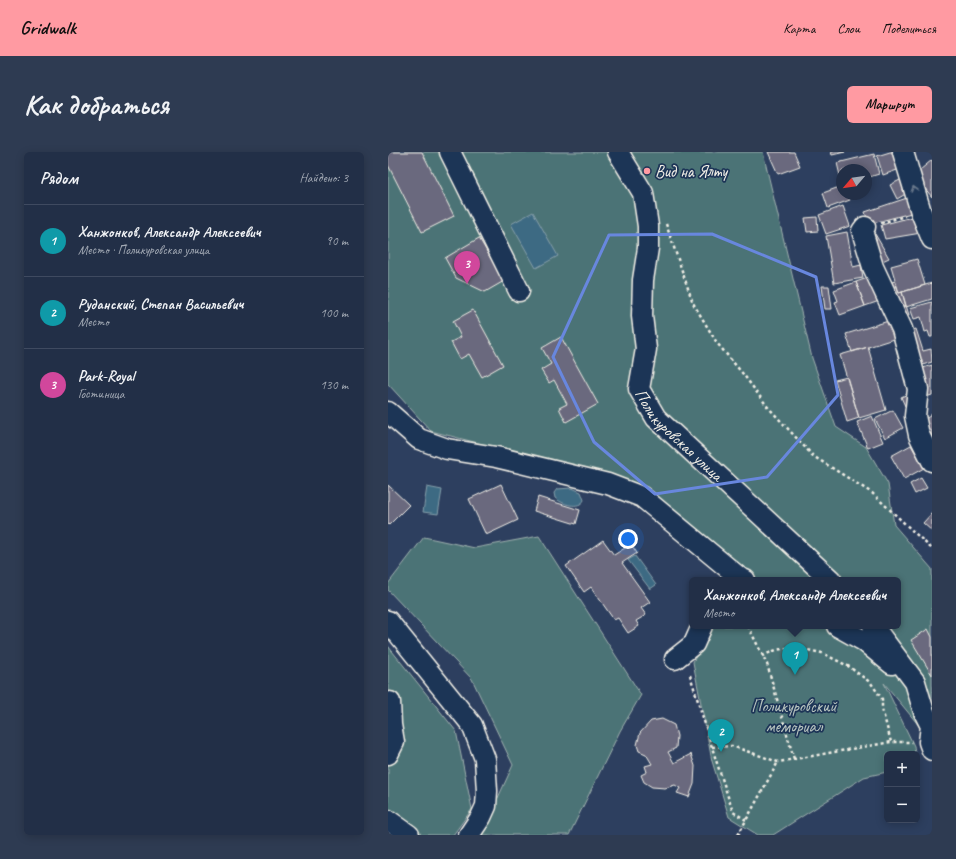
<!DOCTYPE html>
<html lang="ru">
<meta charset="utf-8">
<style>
:root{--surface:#222f47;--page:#2e3b52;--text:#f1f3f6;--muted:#a2a9b4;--line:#3f4a60;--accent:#ff9aa2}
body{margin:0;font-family:Caveat,sans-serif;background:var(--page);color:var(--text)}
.controls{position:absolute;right:12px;bottom:12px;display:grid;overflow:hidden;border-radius:6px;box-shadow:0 2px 10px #0003}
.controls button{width:36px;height:36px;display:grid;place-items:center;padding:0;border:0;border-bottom:1px solid var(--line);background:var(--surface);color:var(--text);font:20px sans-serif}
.compass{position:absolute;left:448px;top:12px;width:36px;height:36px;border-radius:50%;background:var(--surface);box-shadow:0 2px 10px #0003;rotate:241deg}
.you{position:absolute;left:240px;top:387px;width:14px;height:14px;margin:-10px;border:3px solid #fff;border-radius:50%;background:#1a73e8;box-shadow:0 0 0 6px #1a73e833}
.badge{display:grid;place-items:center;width:26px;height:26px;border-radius:50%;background:var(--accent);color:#fff;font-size:13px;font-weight:700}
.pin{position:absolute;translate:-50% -33px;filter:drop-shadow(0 1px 2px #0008)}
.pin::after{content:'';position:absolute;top:21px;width:14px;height:12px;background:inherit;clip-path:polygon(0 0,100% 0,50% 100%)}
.popup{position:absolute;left:301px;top:425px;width:212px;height:52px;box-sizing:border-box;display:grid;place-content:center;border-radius:6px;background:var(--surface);filter:drop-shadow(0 1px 3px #0005);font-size:13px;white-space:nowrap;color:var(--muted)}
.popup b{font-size:15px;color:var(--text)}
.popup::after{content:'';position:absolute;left:50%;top:100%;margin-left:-8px;border:8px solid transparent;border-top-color:var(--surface)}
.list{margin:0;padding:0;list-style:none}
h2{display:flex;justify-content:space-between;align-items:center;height:52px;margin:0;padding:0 16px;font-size:17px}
h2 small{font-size:13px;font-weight:400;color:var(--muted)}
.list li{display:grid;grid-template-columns:26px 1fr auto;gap:12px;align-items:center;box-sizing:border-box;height:72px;padding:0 16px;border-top:1px solid var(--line)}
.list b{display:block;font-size:15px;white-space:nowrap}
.list p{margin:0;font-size:13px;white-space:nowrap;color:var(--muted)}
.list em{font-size:13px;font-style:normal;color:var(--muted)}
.map{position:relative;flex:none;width:544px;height:683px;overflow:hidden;border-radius:6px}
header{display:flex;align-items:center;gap:24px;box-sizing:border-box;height:56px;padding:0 20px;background:var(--accent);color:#111}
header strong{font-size:19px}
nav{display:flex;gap:22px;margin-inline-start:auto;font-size:14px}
.intro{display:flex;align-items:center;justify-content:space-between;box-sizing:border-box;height:96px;padding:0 24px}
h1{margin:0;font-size:28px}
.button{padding:10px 18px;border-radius:6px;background:var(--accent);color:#111;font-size:14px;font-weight:700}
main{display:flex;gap:24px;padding:0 24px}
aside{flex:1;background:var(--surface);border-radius:6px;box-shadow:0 2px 10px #0003}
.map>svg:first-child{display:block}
.green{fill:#4c7376;stroke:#a0b2af}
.water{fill:#3e6a83;stroke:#87a0ab}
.building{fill:#6b697e;stroke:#f4f1e8}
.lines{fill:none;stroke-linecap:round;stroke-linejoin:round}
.minor-casing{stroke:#f4f1e8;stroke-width:23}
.path{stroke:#f4f1e8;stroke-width:2.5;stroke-dasharray:3 3;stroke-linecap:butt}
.minor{stroke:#1d3557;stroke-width:20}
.oneway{stroke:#68778a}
.marked{fill:none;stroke:#6887de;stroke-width:3;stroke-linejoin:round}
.poi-dot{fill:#ff9aa2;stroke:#1d3557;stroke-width:1.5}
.labels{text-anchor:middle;stroke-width:3.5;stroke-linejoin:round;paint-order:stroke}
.poi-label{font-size:17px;fill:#f4f1e8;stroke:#1d3557;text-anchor:start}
.street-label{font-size:17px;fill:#f4f1e8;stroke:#1d3557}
.park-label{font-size:17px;fill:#b9c5c0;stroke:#1d3557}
</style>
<header>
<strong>Gridwalk</strong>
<nav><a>Карта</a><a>Слои</a><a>Поделиться</a></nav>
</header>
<div class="intro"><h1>Как добраться</h1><a class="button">Маршрут</a></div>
<main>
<aside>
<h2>Рядом<small>Найдено: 3</small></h2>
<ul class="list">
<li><span class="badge" style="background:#0f9aa8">1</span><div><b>Ханжонков, Александр Алексеевич</b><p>Место · Поликуровская улица</p></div><em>90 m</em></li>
<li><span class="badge" style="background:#0f9aa8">2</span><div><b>Руданский, Степан Васильевич</b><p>Место</p></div><em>100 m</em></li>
<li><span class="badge" style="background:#d1479c">3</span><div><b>Park-Royal</b><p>Гостиница</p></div><em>130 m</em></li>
</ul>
</aside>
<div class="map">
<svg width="544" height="683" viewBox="0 0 544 683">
<rect width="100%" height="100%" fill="#2d3f5f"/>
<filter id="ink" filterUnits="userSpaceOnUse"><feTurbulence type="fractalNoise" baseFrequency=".025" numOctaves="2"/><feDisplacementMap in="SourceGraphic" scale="8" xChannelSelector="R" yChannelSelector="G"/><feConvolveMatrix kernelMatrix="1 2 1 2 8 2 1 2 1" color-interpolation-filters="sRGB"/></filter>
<g filter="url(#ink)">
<!-- green -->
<path class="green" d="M0 0H375L379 18 424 206 448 275 478 295 500 332 506 373 544 417V594L528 570 496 531 526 594 527 602H499V620L476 625 385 683H370L341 665 324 609 305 510 324 474H510V428H363V421L322 394 247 331 43 279 0 232Z
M151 384 253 543 232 579 181 683H93L125 613 84 527 0 438V432L36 385 87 396Z
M0 494 68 579 84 657 65 683H0Z"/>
<!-- water -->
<path class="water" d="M145 60 170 104 148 116 123 72Z
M39 335 54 338 50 362 35 360Z
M184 336 193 340 196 348C191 358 174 352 167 346L166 341 169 337Z
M247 404 268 433 262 437 240 408Z"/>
<!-- building -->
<path class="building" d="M0 0H34L66 64 34 80 0 13Z
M380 0H406L412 14 390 22Z
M443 0H457L444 3Z
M502 0H507L512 17 495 23 489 4Z
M486 2 491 22 478 26V18H454V32L449 11Z
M544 8V45L526 23Z
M514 27 521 40 509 47 502 33Z
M454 34V42H459L462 48 440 56 435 41Z
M525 44 531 59 481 72 477 60Z
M455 54 462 74 438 82 431 63Z
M532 63 539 80 497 87 493 73Z
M429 65 430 79 419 80 417 66Z
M459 80 465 115 473 113 475 126 446 131 438 84Z
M487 82 501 106 490 111 478 88Z
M91 86 116 129 97 140 68 126 57 106Z
M529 107 537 133 511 141 503 114Z
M488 123 497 147 477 154 468 130Z
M507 129 511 141 514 140 521 163 510 166 497 132Z
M468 130 477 154 452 163 447 150 450 149 446 138Z
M544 131V147L518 155 514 140Z
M434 134H441L444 157H437Z
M544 150V185H542L540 179 537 180 533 165 526 167 522 156Z
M85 158 115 213 94 225 81 202 72 207 63 190 73 185 65 169Z
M507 167 512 185 464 200 458 182Z
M528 177 535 199 543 197 544 210 528 215 517 180Z
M173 185 210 252 178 270 171 256 179 252 166 228 161 231 153 218 163 212 154 196Z
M480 195 498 258 471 266 452 203Z
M544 213V243L538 245 532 217Z
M459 225 471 266 459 270 447 228Z
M527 239 524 252 517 254 513 245Z
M505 258 515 276 497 286 487 267Z
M544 262V287L533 271Z
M484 264 495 290 480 296 469 270Z
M523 293 536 316 516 327 503 304Z
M533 326 539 336 527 342 522 332Z
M113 332 130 368 98 383 81 347Z
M0 333 21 353 1 373 0 372Z
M150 345 192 358 188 372 146 359Z
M544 361V379L535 371Z
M215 388 226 403 243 392 249 401 234 411 262 450 253 456 258 463 248 469 251 474 240 481 230 466 226 468 203 435 196 440 178 414Z
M540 477 544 485V523L523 488Z
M274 567 286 573 289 584 288 596 280 600 286 611 303 602 307 614 306 632 301 645 289 641 292 636 287 633 277 636 264 635 256 630 253 623 259 620 257 614 264 612 258 602 251 599 249 593 252 581 263 569Z"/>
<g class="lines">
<!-- minor casing -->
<g class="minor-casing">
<g id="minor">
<path d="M62 0 131 139"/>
<path id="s1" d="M230 0 255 41 260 74V96L255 128 254 164 258 197 251 237 268 266 443 428"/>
<path d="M515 0 533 60 544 87"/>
<path d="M477 75 474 79 485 115 514 177 530 237 527 264 531 283 544 309"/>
<path d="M0 260 31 287 59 297 108 305 220 332 254 345 352 426 357 428"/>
<path d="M0 469 84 573 97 607 99 639 98 654 93 665 81 683"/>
<path d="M449 474 476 489 504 512"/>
<path d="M485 474 527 530 536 560 543 574 541 590 544 598"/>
<path d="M287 507 306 492 314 474"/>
<path d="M0 602 6 590 3 573 2 550"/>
<path d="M0 668 21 683"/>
</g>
</g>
<!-- path -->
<path class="path" d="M493 71 517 64
M278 72 305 151 329 191 355 222 379 254 425 304 484 341 544 397
M360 474 379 512 406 607
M374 504 388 498 405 495 434 501 460 514 483 531 494 547V557L503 590
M302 523 327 605 345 660 358 668
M324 595 344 594 390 610 503 590H524
M350 683 390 610"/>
<!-- minor -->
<use href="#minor" class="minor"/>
</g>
<!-- one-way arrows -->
<defs><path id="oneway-chevron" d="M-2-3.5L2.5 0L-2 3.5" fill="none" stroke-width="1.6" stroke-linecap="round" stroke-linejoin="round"/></defs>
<use class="oneway" href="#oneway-chevron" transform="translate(526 37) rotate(-107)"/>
</g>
<!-- marked area -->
<path class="marked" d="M324 82 428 125 450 243 379 325 267 342 206 290 165 205 221 83Z"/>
<!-- markers -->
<circle class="poi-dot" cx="259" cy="19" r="4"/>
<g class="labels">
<!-- poi labels -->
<g class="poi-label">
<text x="267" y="25">Вид на Ялту</text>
</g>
<!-- street labels -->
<g class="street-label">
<text dy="6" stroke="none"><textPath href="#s1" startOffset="307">Поликуровская улица</textPath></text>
</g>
<!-- park labels -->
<g class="park-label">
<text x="406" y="560">Поликуровский<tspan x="406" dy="20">мемориал</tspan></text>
</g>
</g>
</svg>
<div class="controls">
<button>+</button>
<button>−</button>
</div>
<svg class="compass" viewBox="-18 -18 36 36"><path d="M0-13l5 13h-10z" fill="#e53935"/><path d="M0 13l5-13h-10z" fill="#a2a9b4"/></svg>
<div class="you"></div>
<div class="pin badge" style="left:407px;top:523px;background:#0f9aa8">1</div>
<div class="popup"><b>Ханжонков, Александр Алексеевич</b>Место</div>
<div class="pin badge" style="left:333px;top:600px;background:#0f9aa8">2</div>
<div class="pin badge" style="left:79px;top:132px;background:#d1479c">3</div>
</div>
</main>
